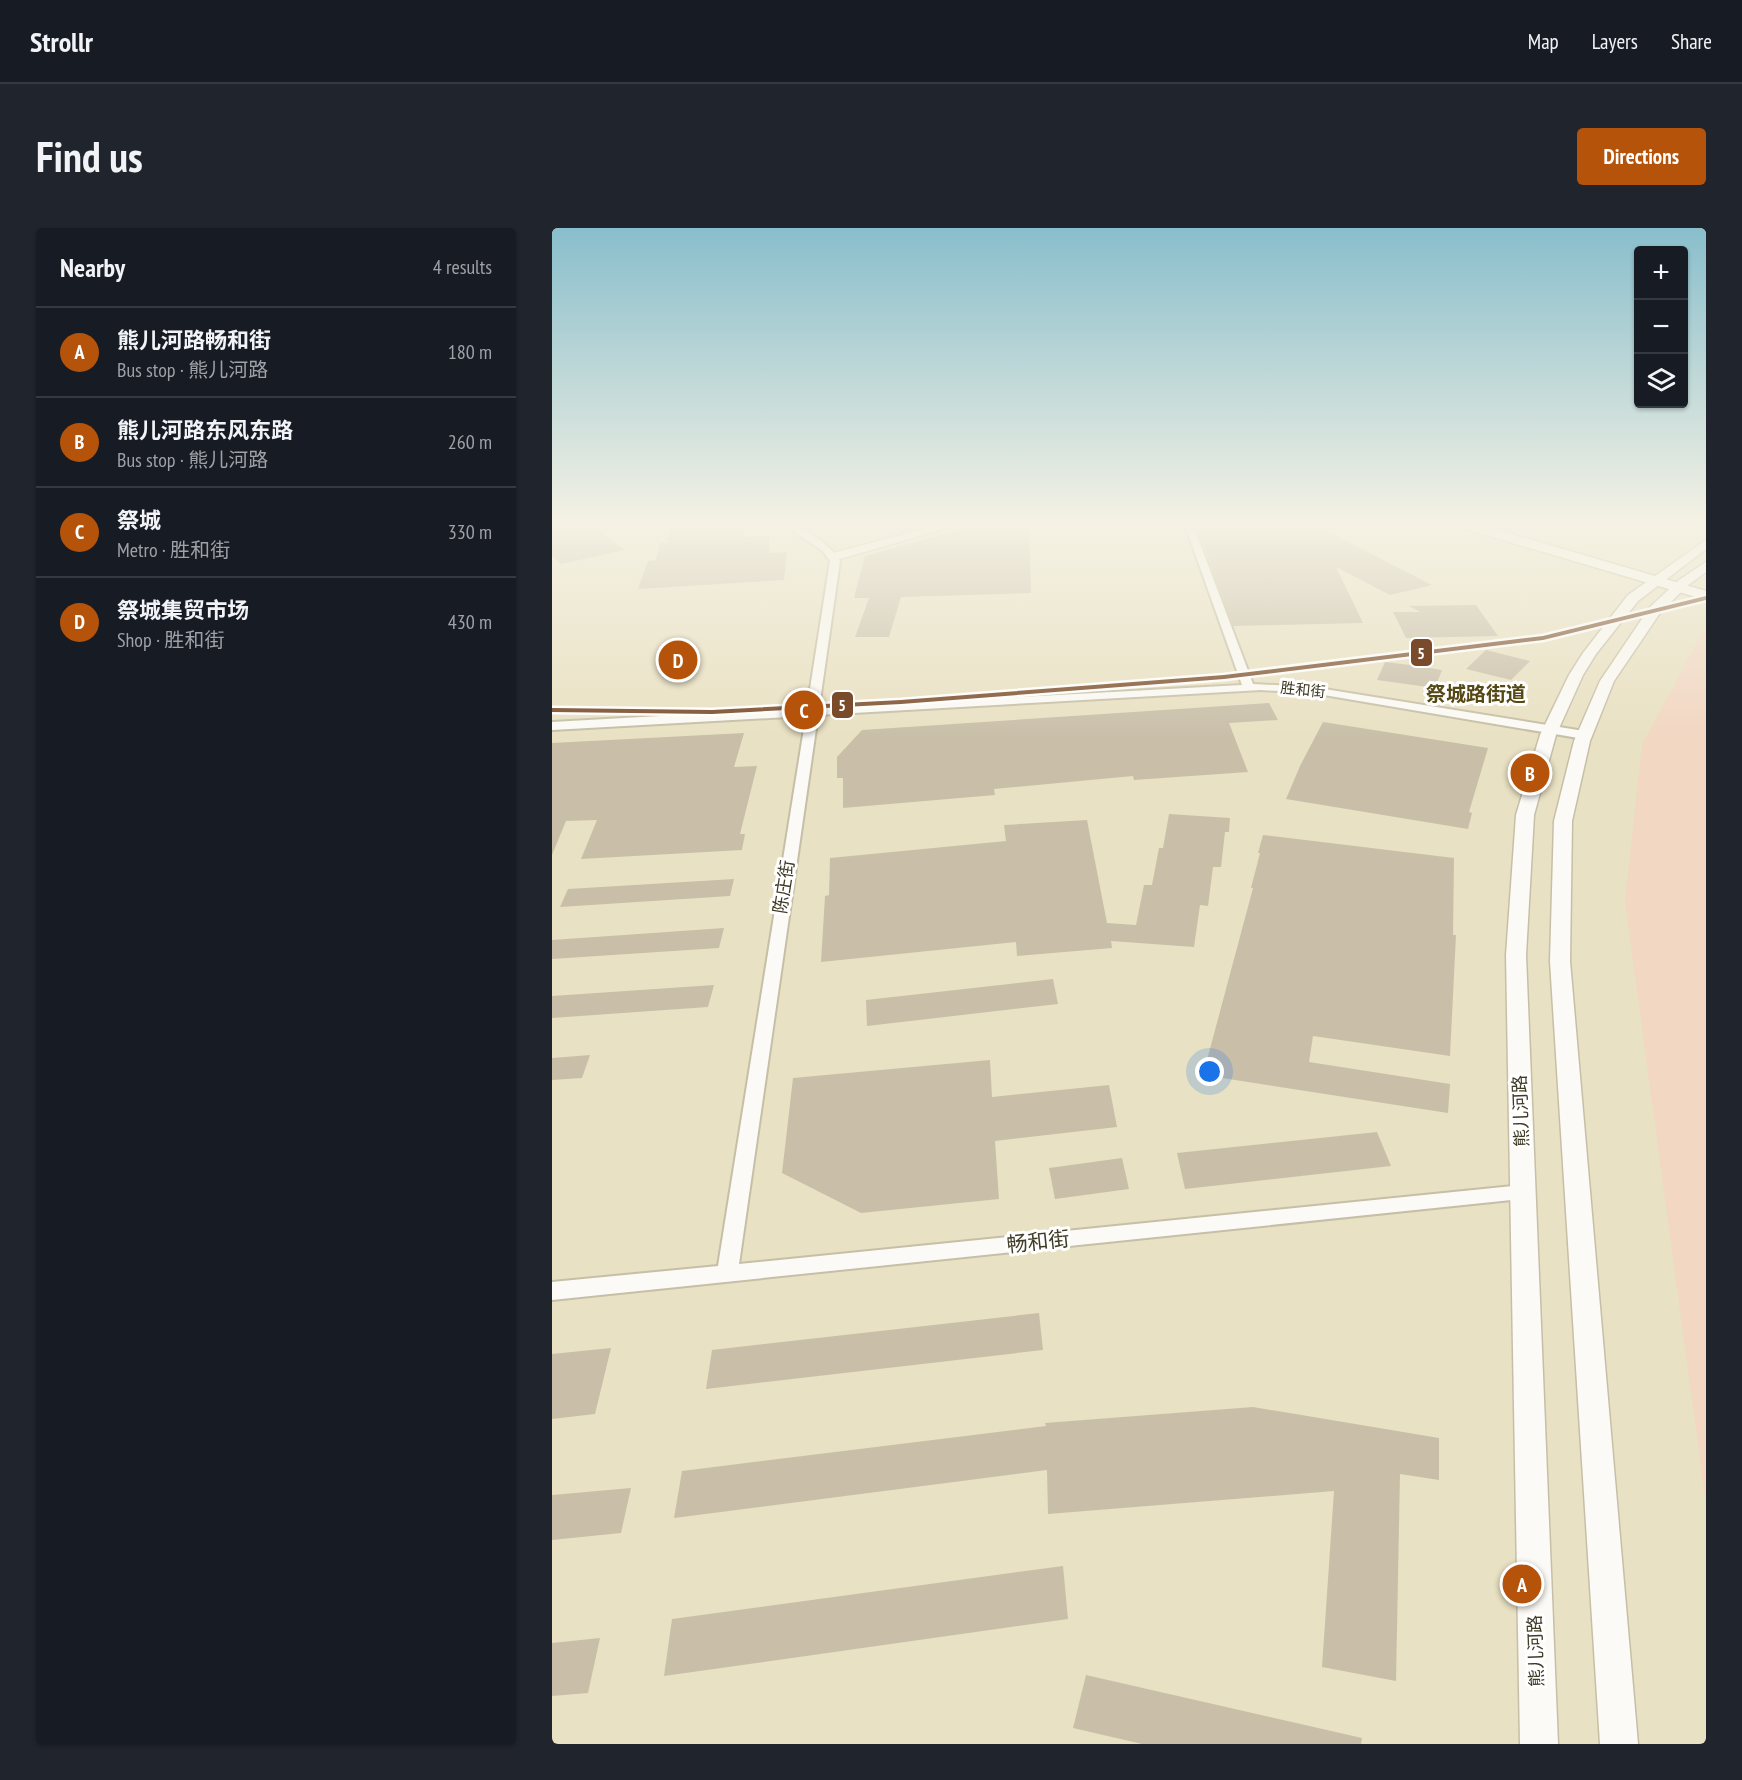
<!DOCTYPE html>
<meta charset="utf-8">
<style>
:root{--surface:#171b24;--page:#20242c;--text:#f1f3f6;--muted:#9ea1a6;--line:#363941;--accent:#b45309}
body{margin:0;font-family:"PT Sans Narrow","Noto Sans SC",sans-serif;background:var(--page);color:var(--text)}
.controls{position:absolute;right:18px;top:18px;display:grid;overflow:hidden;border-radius:6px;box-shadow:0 2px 4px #0004}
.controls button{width:54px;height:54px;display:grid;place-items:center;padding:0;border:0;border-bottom:2px solid var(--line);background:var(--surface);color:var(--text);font:30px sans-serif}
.you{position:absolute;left:658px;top:844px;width:21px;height:21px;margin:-15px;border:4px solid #fff;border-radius:50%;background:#1a73e8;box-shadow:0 0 0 9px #1a73e833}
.badge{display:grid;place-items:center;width:39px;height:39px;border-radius:50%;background:var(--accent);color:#fff;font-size:20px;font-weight:700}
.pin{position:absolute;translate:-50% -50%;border:3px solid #fff;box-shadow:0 2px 6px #0006}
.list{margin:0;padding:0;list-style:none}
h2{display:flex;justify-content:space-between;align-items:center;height:78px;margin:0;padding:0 24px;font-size:26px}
h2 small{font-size:20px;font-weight:400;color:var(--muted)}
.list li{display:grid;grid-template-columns:39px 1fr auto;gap:18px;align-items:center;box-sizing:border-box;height:90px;padding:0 24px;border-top:2px solid var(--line)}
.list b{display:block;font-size:22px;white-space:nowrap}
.list p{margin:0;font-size:20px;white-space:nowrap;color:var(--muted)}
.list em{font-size:20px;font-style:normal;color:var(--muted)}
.icon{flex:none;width:33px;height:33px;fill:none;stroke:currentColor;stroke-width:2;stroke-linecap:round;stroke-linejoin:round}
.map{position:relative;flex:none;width:1154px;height:1516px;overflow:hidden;border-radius:6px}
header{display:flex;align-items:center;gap:36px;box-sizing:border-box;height:84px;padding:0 30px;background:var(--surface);border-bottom:2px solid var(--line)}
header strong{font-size:28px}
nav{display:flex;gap:33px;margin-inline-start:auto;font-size:21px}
.intro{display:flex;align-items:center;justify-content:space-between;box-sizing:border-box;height:144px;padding:0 36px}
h1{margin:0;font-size:42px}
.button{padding:15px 27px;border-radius:6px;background:var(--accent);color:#fff;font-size:21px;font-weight:700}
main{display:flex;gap:36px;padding:0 36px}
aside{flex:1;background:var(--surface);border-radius:6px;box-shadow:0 2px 4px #0004}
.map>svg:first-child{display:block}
.green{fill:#f2d7c3}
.building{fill:#c9bfa9}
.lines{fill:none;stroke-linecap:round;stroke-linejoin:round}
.minor-casing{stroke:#c6bfa7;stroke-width:4}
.tertiary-casing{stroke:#c6bfa7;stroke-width:3}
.secondary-casing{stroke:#c6bfa7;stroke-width:3}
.minor{fill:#fcfaf6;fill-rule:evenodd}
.tertiary{fill:#fcfaf6;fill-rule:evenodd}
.secondary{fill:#fcfaf6;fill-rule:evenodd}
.metro-1-casing{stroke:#fff;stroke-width:5}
.metro-1{fill:#7a4b2a;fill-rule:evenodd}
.labels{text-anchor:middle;stroke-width:6;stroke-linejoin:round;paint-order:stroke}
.far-street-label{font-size:15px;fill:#403b25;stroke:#fff}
.street-label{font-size:18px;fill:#403b25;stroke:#fff}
.far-district-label{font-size:20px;font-weight:bold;fill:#554815;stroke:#fff}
.near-street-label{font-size:21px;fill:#403b25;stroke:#fff}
.line-badge{stroke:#fff;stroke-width:2}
.badge-label{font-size:16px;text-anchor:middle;font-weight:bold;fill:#fff}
</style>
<header>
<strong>Strollr</strong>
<nav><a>Map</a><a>Layers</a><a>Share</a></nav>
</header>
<div class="intro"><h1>Find us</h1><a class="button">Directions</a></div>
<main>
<aside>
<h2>Nearby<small>4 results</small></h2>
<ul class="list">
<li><span class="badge">A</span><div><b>熊儿河路畅和街</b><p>Bus stop · 熊儿河路</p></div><em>180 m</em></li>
<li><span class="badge">B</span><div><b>熊儿河路东风东路</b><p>Bus stop · 熊儿河路</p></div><em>260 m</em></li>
<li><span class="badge">C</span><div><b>祭城</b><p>Metro · 胜和街</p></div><em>330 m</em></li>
<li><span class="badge">D</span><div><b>祭城集贸市场</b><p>Shop · 胜和街</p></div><em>430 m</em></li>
</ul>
</aside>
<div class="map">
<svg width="1154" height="1516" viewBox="0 0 1154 1516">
<rect width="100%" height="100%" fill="#e9e1c3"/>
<!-- green -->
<path class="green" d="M1154 398V1276L1073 673 1090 517Z"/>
<!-- building -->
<path class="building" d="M0 297H39L73 322 9 336 0 328Z
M170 297H193L192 309 217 307V325L235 324 232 352 86 361 96 333 104 332 108 315H115L118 301Z
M425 297H477L479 365 349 369 337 409H303L317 370H302L313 328Z
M644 297H763L880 357 838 367 784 339 811 395 681 398Z
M924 377 946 408 854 410 841 384H868L857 378Z
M934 422 978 433 959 452 914 441Z
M833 434 866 438 890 442 883 460 825 452Z
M717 475 726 492 677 495 696 544 582 552 581 548 442 561 443 567 291 580V550H285V529L310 502Z
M771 494 936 520 917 584 920 585 916 601 734 571 748 538Z
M192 505 182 539 205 538 188 606H193L190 622 29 631 45 592 14 593 0 627V515Z
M617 586 678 590 677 604H673L669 639H661L656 678 648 677 642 719 559 713 560 720 465 728 464 714 269 734 273 668 277 667 278 630 454 613 452 597 535 592 555 695 584 697 592 657H600L607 620H611Z
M711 607 902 630 901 707H904L898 828 761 808 757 834 898 856 896 885 651 847 701 660H699L708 625H706Z
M182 651 178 668 8 679 16 661Z
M172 700 167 720 0 731V712Z
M501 751 506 776 315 798 314 772Z
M162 757 156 779 0 790V768Z
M38 827 30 850 0 852V830Z
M438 832 440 869 557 857 565 899 443 913 447 971 309 985 230 945 241 850Z
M825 904 839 938 633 961 625 925Z
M570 930 577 961 503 971 497 940Z
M487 1085 491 1122 154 1161 160 1122Z
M59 1120 43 1186 0 1191V1126Z
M701 1179 887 1210V1252L848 1246 844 1453 770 1439 782 1263 496 1286 495 1242 122 1290 130 1243 494 1198 493 1195Z
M79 1260 69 1305 0 1312V1267Z
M511 1338 516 1391 112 1448 120 1391Z
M48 1410 36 1465 0 1468V1415Z
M534 1447 810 1510 809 1516H590L521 1500Z"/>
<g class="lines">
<!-- minor casing -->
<g class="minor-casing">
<path id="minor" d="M232 297C253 297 276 316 288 333L267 480 690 457 633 297H641L701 456 760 459 1032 503 1038 507 1032 511 760 465 709 462 266 487 187 1036 971 957 978 960 981 965 978 970 0 1072V1054L166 1038 254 488 0 502V494L255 480 278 333 271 323Z"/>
</g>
<!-- tertiary casing -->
<g class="tertiary-casing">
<path id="tertiary" d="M387 297H406L281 333 275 329 277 326Z
M1154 312V321L1086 373 1044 426 1031 447 1004 507 982 587 974 727 1006 1516H968L954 727 964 587 988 507 1017 447 1031 425 1076 367Z
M1154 334V344L1135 358 1108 385 1062 453 1038 513 1020 593 1018 733 1086 1516H1048L998 733 1002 593 1022 513 1048 453 1098 379 1127 352Z"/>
</g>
<!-- secondary casing -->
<g class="secondary-casing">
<path id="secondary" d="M909 297H929L1154 363V372L910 300Z"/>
</g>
<!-- minor -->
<use href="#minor" class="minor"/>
<!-- tertiary -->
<use href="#tertiary" class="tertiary"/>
<!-- secondary -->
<use href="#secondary" class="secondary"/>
<!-- metro-1 casing -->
<g class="metro-1-casing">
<path id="metro-1" d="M1154 368V372L991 412 672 451 349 476 160 486 0 484V480L160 482 349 472 672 447 991 408Z"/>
</g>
<!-- metro-1 -->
<use href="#metro-1" class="metro-1"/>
</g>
<!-- sky -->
<linearGradient id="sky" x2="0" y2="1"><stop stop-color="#89becc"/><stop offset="0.58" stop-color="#f5f2e4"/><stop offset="1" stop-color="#f5f2e4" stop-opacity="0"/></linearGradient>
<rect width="1154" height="509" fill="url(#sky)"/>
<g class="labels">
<!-- far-street labels -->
<g class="far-street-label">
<text transform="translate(751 462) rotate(6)" y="5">胜和街</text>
</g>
<!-- street labels -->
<g class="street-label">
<text transform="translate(232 659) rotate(-81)" y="6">陈庄街</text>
<text transform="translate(969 883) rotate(-92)" y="6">熊儿河路</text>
<text transform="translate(984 1423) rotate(-92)" y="6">熊儿河路</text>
</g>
<!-- far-district labels -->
<g class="far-district-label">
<text x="924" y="473">祭城路街道</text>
</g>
<!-- near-street labels -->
<g class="near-street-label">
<text transform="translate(486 1014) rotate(-6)" y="7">畅和街</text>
</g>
</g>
<g class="line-badge">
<rect x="858" y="410" width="23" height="29" rx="6" fill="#7a4b2a"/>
<rect x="279" y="463" width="23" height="28" rx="6" fill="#7a4b2a"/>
</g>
<g class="badge-label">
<text x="869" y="431">5</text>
<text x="290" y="483">5</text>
</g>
</svg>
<div class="controls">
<button>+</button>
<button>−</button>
<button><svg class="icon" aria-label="layers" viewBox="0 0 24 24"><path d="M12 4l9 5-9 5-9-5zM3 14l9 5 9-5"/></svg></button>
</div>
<div class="you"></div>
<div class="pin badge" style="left:970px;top:1356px">A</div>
<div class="pin badge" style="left:978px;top:545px">B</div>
<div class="pin badge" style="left:252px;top:482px">C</div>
<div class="pin badge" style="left:126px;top:432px">D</div>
</div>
</main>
